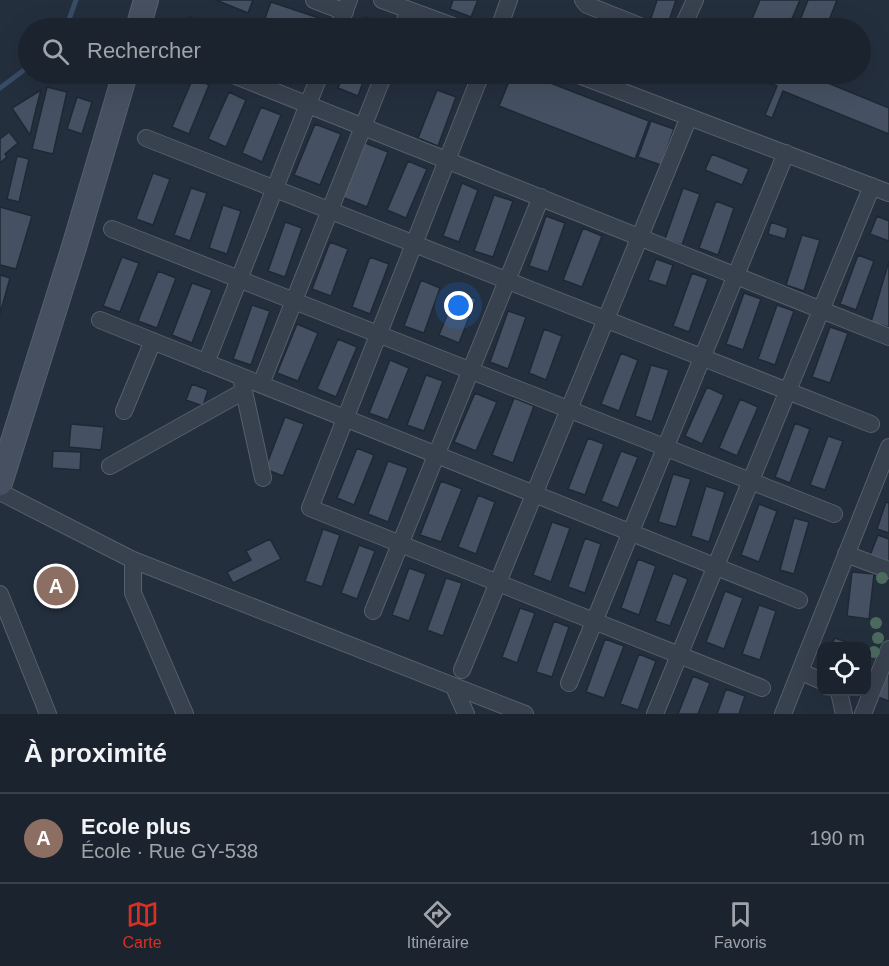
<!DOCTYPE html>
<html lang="fr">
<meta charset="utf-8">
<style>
:root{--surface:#1b232e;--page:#242b36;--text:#f1f3f6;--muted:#a0a4aa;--line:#39404a;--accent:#d93025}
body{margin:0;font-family:Arial,sans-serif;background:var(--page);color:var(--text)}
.controls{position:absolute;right:18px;bottom:18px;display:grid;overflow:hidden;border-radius:12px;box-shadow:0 6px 24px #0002}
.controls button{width:54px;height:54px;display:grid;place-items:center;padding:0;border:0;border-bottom:2px solid var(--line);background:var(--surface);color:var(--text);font:30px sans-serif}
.you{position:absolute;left:459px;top:306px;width:21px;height:21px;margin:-15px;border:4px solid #fff;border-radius:50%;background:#1a73e8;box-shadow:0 0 0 9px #1a73e833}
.badge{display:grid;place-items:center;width:39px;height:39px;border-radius:50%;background:var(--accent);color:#fff;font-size:20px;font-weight:700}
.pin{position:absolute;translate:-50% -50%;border:3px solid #fff;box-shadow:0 2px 6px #0006}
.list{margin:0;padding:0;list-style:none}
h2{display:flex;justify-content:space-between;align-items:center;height:78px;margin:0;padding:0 24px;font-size:26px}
h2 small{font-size:20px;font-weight:400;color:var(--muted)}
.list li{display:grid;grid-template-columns:39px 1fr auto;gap:18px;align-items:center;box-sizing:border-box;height:90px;padding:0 24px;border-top:2px solid var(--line)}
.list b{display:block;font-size:22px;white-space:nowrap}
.list p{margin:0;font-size:20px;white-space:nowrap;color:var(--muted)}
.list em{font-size:20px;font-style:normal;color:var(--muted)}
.icon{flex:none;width:33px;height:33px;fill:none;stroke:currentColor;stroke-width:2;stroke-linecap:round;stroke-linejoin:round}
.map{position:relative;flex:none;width:889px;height:714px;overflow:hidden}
.search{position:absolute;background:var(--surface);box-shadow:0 6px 24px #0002;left:18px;right:18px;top:18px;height:66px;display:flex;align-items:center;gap:15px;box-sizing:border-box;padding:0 21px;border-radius:33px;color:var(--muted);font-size:22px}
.sheet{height:168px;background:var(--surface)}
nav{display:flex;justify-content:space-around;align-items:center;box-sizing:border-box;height:84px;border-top:2px solid var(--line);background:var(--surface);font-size:16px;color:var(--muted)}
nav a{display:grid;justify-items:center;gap:3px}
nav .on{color:var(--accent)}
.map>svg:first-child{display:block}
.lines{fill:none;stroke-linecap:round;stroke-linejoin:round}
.stream{stroke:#394c67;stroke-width:5}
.building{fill:#455162;stroke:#1f2835;stroke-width:1.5}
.street-casing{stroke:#565f6c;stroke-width:18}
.secondary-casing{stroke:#565f6c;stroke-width:26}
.street{stroke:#38414e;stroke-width:16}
.secondary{stroke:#465061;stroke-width:24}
.tree{fill:#4b6a5d}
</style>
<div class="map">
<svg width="889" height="714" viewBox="0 0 889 714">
<rect width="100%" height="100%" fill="#242f3e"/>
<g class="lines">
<!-- stream -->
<path class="stream" d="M66 28 76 0
M0 88 28 67"/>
</g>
<!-- building -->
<path class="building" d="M216 0H253L248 13Z
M453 0H478L471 17 450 9Z
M657 0H676L668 24 651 18Z
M760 0H800L788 28H748Z
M808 0H837L826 28H797Z
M271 2 319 18 316 28H298L265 18Z
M189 17 222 28H185Z
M365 17 385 24 383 28H361Z
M344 74H366L358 96 338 88Z
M512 74H527L649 121 635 159 499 106Z
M773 74H806L889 108V134L783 91 772 118 765 115 777 86 769 83Z
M193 78 209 85 189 134 172 127Z
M47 87 67 92 53 154 32 149Z
M41 90 36 109 30 135 12 108Z
M437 90 456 97 438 146 418 138Z
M229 92 246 100 226 147 208 139Z
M77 97 92 102 82 134 67 129Z
M261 107 281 115 262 162 242 153Z
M651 121 674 129 661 165 638 157Z
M315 124 341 134 320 185 294 175Z
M9 132 18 143 5 154 7 157 0 163V139Z
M363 142 388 152 367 207 342 197Z
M712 154 749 169 742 185 705 170Z
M17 156 29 159 19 202 7 199Z
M408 161 427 169 406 218 387 210Z
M153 173 170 179 153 225 136 219Z
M462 183 478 190 459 242 443 236Z
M191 188 207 193 190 241 174 235Z
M683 188 700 194 682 245 665 239Z
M494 195 513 201 493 257 474 251Z
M716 201 734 208 718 255 699 248Z
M223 205 241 211 227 254 209 248Z
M0 207 32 216 16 269 0 265Z
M546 216 565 223 548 272 529 266Z
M877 216 889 221V241L870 234Z
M285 222 302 228 285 277 268 271Z
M771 222 788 228 785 239 768 234Z
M583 228 602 236 582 287 563 280Z
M802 235 820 240 804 291 786 285Z
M330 242 348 249 331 296 312 289Z
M858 255 874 261 856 310 840 304Z
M122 257 139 263 120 312 103 306Z
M370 257 389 264 370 314 352 307Z
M656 259 673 265 666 286 648 280Z
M889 261V327L871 322Z
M158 271 176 278 157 328 138 321Z
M692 273 708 279 689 332 673 326Z
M0 275 10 278 0 314Z
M421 280 440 288 424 333 404 326Z
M192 283 212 290 192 343 172 335Z
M457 291 476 299 459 343 439 335Z
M744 293 761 299 743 350 726 344Z
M252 305 270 311 251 365 233 359Z
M777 305 794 311 775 365 758 359Z
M508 311 526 317 508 369 490 362Z
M297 324 318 333 298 381 277 373Z
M830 327 848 333 830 383 812 377Z
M544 329 562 336 546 380 529 373Z
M338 339 357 347 336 397 317 389Z
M621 353 638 360 619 411 601 404Z
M390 360 409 368 388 420 369 413Z
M651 365 669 370 652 422 635 416Z
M426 375 443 381 424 431 407 425Z
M192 384 208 390 203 406 186 400Z
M707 387 724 395 702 444 685 436Z
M475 393 497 402 476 451 454 442Z
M514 398 534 406 513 463 492 455Z
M740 399 758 407 737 456 719 448Z
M285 417 304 424 283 476 265 469Z
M795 423 810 429 790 483 775 477Z
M71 424 104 427 101 450 69 447Z
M828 436 843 441 825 490 810 485Z
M588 438 604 444 585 495 568 489Z
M357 448 374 455 354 505 337 498Z
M53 451 81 452 80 470 52 468Z
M621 451 638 457 618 508 601 501Z
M388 461 408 468 388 522 368 514Z
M673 474 691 479 676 527 658 522Z
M441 481 462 489 441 542 420 535Z
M706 486 725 492 709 542 691 536Z
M478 495 495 502 476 554 458 547Z
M886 502 889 503V533L877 529Z
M759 504 777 511 759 562 741 555Z
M794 518 809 522 794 574 780 570Z
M552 522 570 528 551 582 533 575Z
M323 529 340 535 322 587 305 581Z
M878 535 889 539V566L869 558Z
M585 538 601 544 585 593 568 587Z
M270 539 281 559 233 583 227 572 251 560 246 551Z
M359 545 375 551 357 599 341 593Z
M638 559 656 566 639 615 621 608Z
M409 568 426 574 409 621 392 615Z
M852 572 874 574 869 619 847 616Z
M673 573 688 579 670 626 655 621Z
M446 578 462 583 443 636 427 630Z
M725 591 743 598 724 649 706 642Z
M759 605 776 611 760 660 742 654Z
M520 608 535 613 517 663 502 657Z
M554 621 569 627 552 677 536 672Z
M835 638 857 646H831Z
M605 639 624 646 604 698 586 692Z
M639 654 656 661 638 710 620 704Z
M889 668V701L875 696Z
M693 676 710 683 698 714H678Z
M726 689 745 696 739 714H717Z"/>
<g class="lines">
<!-- street casing -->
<g class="street-casing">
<path id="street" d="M314 0 345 12
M382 0 458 28
M583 0 587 5 645 28
M338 28 349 0
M402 28 409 10
M499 28 509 0
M682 28 695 0
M231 74 889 337
M481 74 310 508 762 688
M576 74 889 193
M146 138 871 424
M112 229 834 514
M100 320 799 600
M206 363 320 74
M242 382 263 478
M261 384 384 74
M124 411 153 341
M110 466 244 391
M0 492 133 560 525 714
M846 554 889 570
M133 560V593L185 714
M0 594 48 714
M373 611 541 197
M462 670 689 117
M801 672 822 681
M569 683 786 153
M454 687 466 714
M839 692 844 714
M655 714 872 186
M783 714 889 447
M863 714 889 649"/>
</g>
<!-- secondary casing -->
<g class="secondary-casing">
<path id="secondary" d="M138 28 146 0
M0 483 74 247 125 74"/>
</g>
<!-- street -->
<use href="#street" class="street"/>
<!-- secondary -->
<use href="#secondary" class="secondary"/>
</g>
<!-- trees -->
<g class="tree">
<circle cx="882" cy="578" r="6"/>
<circle cx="876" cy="623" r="6"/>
<circle cx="878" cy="638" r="6"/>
<circle cx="874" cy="652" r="6"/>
</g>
</svg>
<div class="controls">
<button><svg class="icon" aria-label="locate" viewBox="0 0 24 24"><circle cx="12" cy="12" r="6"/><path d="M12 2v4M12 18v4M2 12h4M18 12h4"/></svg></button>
</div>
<div class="you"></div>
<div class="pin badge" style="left:56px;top:586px;background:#8d6e63">A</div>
<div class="search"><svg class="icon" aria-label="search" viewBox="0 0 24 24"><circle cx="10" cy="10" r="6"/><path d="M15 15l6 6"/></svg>Rechercher</div>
</div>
<section class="sheet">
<h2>À proximité<small></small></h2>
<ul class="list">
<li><span class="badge" style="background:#8d6e63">A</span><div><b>Ecole plus</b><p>École · Rue GY-538</p></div><em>190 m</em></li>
</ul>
</section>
<nav>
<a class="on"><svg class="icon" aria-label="map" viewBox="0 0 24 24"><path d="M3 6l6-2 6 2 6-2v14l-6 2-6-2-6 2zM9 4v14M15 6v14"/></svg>Carte</a>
<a><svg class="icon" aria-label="directions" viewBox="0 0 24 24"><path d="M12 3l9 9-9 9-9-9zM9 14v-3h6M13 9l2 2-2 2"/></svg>Itinéraire</a>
<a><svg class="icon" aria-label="saved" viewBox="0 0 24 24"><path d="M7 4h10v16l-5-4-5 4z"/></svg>Favoris</a>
</nav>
